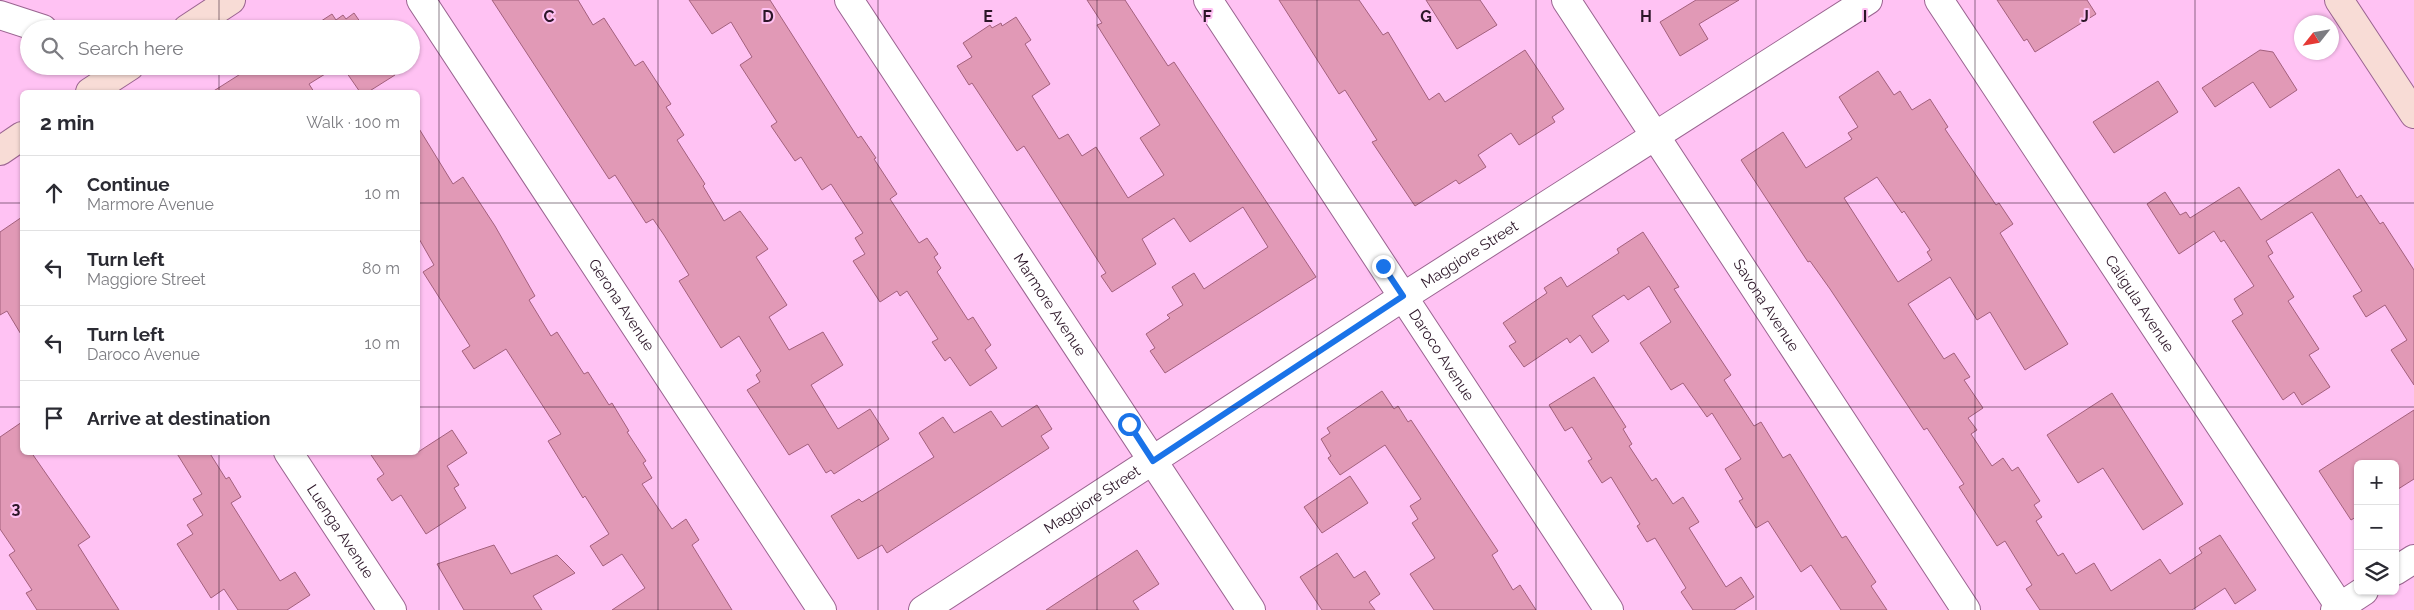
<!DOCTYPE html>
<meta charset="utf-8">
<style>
:root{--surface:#fff;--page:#f2f2f3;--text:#2b2b33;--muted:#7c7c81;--line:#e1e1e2}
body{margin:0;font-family:Raleway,sans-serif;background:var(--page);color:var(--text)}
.controls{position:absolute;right:15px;bottom:15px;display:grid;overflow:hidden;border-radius:8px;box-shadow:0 1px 4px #0004}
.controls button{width:45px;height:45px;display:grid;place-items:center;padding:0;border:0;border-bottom:1px solid var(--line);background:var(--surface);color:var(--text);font:25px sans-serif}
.compass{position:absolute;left:2294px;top:15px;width:45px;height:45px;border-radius:50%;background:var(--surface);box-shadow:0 1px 4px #0004;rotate:239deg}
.stop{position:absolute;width:15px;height:15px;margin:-11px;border:4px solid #1a73e8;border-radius:50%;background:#fff}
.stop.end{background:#1a73e8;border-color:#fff;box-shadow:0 1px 5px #0008}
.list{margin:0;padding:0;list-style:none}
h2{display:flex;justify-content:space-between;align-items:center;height:65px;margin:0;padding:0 20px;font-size:21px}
h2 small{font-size:16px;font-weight:400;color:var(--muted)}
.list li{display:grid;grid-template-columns:32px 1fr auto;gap:15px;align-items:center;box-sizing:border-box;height:75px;padding:0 20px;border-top:1px solid var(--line)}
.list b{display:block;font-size:19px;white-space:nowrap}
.list p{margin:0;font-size:16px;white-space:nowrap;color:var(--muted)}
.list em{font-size:16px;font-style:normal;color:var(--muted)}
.icon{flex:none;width:28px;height:28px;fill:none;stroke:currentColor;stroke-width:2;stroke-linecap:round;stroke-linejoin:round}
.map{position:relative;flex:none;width:2414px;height:610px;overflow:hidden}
.search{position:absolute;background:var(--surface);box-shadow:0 1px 4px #0004;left:20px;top:20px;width:400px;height:55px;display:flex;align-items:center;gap:12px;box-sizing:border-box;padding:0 18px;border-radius:28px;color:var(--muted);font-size:19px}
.panel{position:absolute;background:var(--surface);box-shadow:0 1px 4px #0004;left:20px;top:90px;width:400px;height:365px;border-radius:8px}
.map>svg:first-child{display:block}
.building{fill:#e199b6;stroke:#a3607d;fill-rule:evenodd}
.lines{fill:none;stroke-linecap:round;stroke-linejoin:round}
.street-casing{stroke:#9a6490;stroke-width:30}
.secondary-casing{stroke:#9a6490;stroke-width:30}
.street{stroke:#fff;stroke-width:28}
.secondary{stroke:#f8dcd6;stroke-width:28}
.route{stroke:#1a73e8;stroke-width:6}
.grid{fill:none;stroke:#2c1628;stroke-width:1;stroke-opacity:0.55}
.labels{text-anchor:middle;stroke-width:4;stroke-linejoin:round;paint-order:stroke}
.street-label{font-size:15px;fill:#2c1628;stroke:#ffc2f3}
.grid-label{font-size:16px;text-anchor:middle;font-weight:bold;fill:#2c1628;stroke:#ffc2f3;stroke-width:4;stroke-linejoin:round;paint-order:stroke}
</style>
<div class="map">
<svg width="2414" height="610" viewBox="0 0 2414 610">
<rect width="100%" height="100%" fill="#ffc2f3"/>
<!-- building -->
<path class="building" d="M492 0H578L593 25 604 18 635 66 643 61 671 104 666 107 684 135 677 140 705 184 703 186 724 221 740 211 768 249 756 257 787 305 769 317 789 350 823 332 843 365 811 385 838 429 870 409 889 439 834 474 831 470 826 473 808 444 789 455 747 390 760 382 756 375 761 371 739 336 721 348 679 281 689 275 664 235 653 219 646 223 615 175 609 179Z
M689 0H770L858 138 861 136 876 158 874 159 897 194 890 199 919 243 927 238 938 254 934 257 941 268 937 272 968 320 973 317 991 345 985 350 997 368 970 386 950 357 945 361 932 342 938 339 907 291 900 296 897 291 880 302 853 261 865 254 855 238 863 233 831 184 822 190 801 157 795 161 771 126 777 122 740 65 752 57 731 22 712 34Z
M1087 0H1125L1168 66 1174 62 1316 277 1165 373 1150 351 1155 348 1146 334 1170 318 1167 315 1183 305 1172 287 1194 273 1204 289 1268 247 1243 207 1190 242 1174 218 1142 239 1156 264 1112 292 1101 276 1106 273 1024 146 1017 151 972 83 969 85 957 66 972 57 963 43 990 25 992 28 1001 23 1002 26 1016 17 1031 40 1025 44 1050 84 1032 96 1059 139 1068 134 1082 156 1096 147 1128 198 1164 175 1140 138 1160 125 1097 25 1102 23Z
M1279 0H1359L1383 35 1388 32 1429 100 1439 93 1445 102 1525 50 1564 109 1552 117 1555 122 1519 145 1511 133 1478 155 1486 167 1459 184 1456 180 1415 206 1372 142 1377 140 1345 90 1339 94Z
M1426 0H1480L1497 25 1457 49Z
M1696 0H1739L1699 24 1708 39 1680 56 1660 22Z
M1997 0H2087L2096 14 2035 52 2027 39 2024 41Z
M354 13 365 29H317L315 25 332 14 336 20 343 15 346 19Z
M2260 50 2273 52 2297 90 2270 108 2253 82 2215 107 2202 88Z
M253 66H338L309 84 314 92H212Z
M342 66H389L395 75 368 92H360Z
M1878 71 1894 95 1900 91 1912 110 1930 99 1948 127 1945 129 1996 205 1999 203 2013 224 2000 233 2068 344 2025 370 1990 312 1977 320 1950 277 1908 304 1944 359 1954 353 1970 377 1964 380 1983 408 1968 418 1977 430 1971 434 1992 466 2003 458 2012 471 2018 467 2040 501 2034 505 2042 517 2036 521 2058 556 2063 553 2076 574 2094 563 2111 591 2160 559 2170 574 2202 553 2199 548 2220 535 2256 590 2235 604 2225 588 2192 610H2040L2026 589 2032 585 2005 541 1997 546 1959 487 1964 484 1927 428 1924 430 1830 289 1810 261 1808 262 1741 160 1783 132 1806 168 1852 139 1848 133 1858 127 1839 97ZM1877 177 1902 213 1904 211 1930 250 1927 252 1932 260 1898 282 1844 198Z
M2158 81 2178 112 2114 153 2093 122Z
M418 127 453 184 463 177 495 226 535 296 529 300 551 336 557 332 584 374 588 372 609 405 612 403 629 431 627 432 646 461 643 463 652 478 642 484 672 529 686 519 699 540 692 545 732 610H612L645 588 622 554 603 566 590 546 609 534 585 496 583 498 548 441 561 434 506 349 474 369 462 351 470 346 423 272 434 265 418 237Z
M2339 169 2357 198 2361 195 2380 224 2383 222 2414 270V385L2391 350 2407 340 2385 305 2366 317 2353 296 2362 291 2312 212 2266 241 2273 253 2268 256 2294 297 2288 301 2319 349 2309 355 2330 387 2302 405 2294 392 2283 400 2232 321 2243 314 2234 299 2254 286 2224 240 2221 242 2214 231 2179 254 2147 204 2165 192 2180 215 2186 212 2190 218 2239 187 2261 220Z
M22 217V336L7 311 0 315V232Z
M1643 232 1679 287 1674 289 1731 375 1724 380 1754 426 1761 422 1783 458 1790 454 1842 538 1846 536 1876 582 1871 586 1887 610H1841L1811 565 1801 572 1768 521 1756 528 1739 501 1743 499 1725 469 1741 459 1712 413 1707 417 1683 383 1671 390 1640 343 1671 322 1649 286 1628 300 1624 295 1592 316 1609 341 1592 353 1580 335 1570 343 1567 338 1524 367 1509 346 1516 342 1503 323 1547 293 1544 288 1561 277 1567 287 1619 253 1617 249Z
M1594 377 1626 427 1623 429 1632 444 1629 446 1652 481 1656 478 1673 504 1683 497 1699 522 1689 528 1726 587 1741 577 1754 597 1734 610H1693L1681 592 1686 588 1655 538 1647 542 1637 526 1640 524 1611 477 1602 483 1588 461 1592 459 1572 427 1565 431 1549 405Z
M1382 391 1394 409 1398 406 1408 422 1411 420 1498 551 1492 555 1513 590 1520 585 1536 610H1434L1410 574 1435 558 1412 523 1418 519 1410 506 1421 499 1385 445 1340 475 1328 458 1331 456 1321 439 1330 433 1327 428Z
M2112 393 2183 504 2143 530 2103 468 2078 483 2047 435Z
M1037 405 1052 429 1041 436 1049 448 887 553 882 545 858 559 831 516 859 499 862 502 934 457 919 433 943 417 954 433 991 411 1002 427Z
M2414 410V479L2395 491V464H2358V516L2351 520 2319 471Z
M22 422V452H31L90 537 78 545 119 610H37L26 593 32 590 9 555 15 551 0 529V437Z
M452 430 467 453 447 466 459 485 454 488 466 508 426 534 401 495 392 501 377 479 384 474 369 452H418Z
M176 452H209L226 479 229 477 241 497 231 503 280 581 295 572 310 595 287 610H238L224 589 211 598 177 544 193 534 187 525 203 515 193 499 202 494Z
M1350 476 1368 503 1322 533 1304 507Z
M494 545 511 574 557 555 575 573 533 596 542 610H464L437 564Z
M1137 550 1159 584 1133 601 1139 610H1046Z
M1337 553 1354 578 1365 571 1380 594 1369 602 1375 610H1322L1300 577Z"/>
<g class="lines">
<!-- street casing -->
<g class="street-casing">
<g id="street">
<path id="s1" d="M421 0 822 610"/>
<path id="s2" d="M849 0 1251 610"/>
<path id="s3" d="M1208 0 1609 610"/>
<path id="s4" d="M1566 0 1966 610"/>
<path id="s5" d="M1939 0 2340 607"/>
<path d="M0 15 43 29"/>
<path id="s6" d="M288 452 392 610"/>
<path d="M2395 571 2414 559"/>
<path id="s7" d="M923 610 1403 297 1868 0"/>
<path d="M2335 610 2364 591"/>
</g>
</g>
<!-- secondary casing -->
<g class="secondary-casing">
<path id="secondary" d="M2339 0 2414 114
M187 29 231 0
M90 92 130 66
M0 151 22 136"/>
</g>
<!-- street -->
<use href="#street" class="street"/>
<!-- secondary -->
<use href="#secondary" class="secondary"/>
</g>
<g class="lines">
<!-- route -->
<path class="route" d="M1129 424 1153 461 1403 296 1383 266"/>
</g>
<!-- grid -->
<path class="grid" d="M219 0V29M439 0V610M658 0V610M878 0V610M1097 0V610M1317 0V610M1536 0V610M1756 0V610M1975 0V610M2195 0V610M219 66V92M0 203H22M418 203H2414M0 407H22M418 407H2414M219 452V610"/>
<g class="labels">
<!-- street labels -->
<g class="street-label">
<text dy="5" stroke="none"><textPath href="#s7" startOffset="652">Maggiore Street</textPath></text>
<text dy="5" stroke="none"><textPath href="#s5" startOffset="364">Caligula Avenue</textPath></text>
<text dy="5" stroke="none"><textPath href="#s1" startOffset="365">Gerona Avenue</textPath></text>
<text dy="5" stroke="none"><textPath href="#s2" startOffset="365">Marmore Avenue</textPath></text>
<text dy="5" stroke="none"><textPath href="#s4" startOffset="365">Savona Avenue</textPath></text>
<text dy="5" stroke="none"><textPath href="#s3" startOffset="425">Daroco Avenue</textPath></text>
<text dy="5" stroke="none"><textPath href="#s7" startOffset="202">Maggiore Street</textPath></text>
<text dy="5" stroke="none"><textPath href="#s6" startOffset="95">Luenga Avenue</textPath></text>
</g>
</g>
<g class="grid-label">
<text x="549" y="22">C</text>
<text x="768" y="22">D</text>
<text x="988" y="22">E</text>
<text x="1207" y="22">F</text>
<text x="1426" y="22">G</text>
<text x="1646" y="22">H</text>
<text x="1865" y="22">I</text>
<text x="2085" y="22">J</text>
<text x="16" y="514">3</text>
</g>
</svg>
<div class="controls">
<button>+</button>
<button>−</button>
<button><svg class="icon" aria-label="layers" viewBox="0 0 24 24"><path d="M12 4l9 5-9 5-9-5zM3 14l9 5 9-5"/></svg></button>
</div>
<svg class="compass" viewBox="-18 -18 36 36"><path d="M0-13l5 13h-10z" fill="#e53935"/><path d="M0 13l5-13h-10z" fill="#7c7c81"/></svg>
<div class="stop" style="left:1129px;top:424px"></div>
<div class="stop end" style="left:1383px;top:266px"></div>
<div class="search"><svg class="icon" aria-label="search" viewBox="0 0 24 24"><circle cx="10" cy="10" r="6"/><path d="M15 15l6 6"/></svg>Search here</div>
<section class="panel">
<h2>2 min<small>Walk · 100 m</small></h2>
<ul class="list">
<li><svg class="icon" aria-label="ahead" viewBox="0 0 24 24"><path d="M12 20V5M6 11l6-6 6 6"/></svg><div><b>Continue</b><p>Marmore Avenue</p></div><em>10 m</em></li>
<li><svg class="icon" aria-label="left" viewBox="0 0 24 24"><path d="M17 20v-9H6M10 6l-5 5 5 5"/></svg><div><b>Turn left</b><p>Maggiore Street</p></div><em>80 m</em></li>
<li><svg class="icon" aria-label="left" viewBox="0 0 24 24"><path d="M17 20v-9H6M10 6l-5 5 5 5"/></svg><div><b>Turn left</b><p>Daroco Avenue</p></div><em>10 m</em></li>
<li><svg class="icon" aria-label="arrive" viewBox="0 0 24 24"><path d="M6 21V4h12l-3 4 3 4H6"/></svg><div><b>Arrive at destination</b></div></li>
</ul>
</section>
</div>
